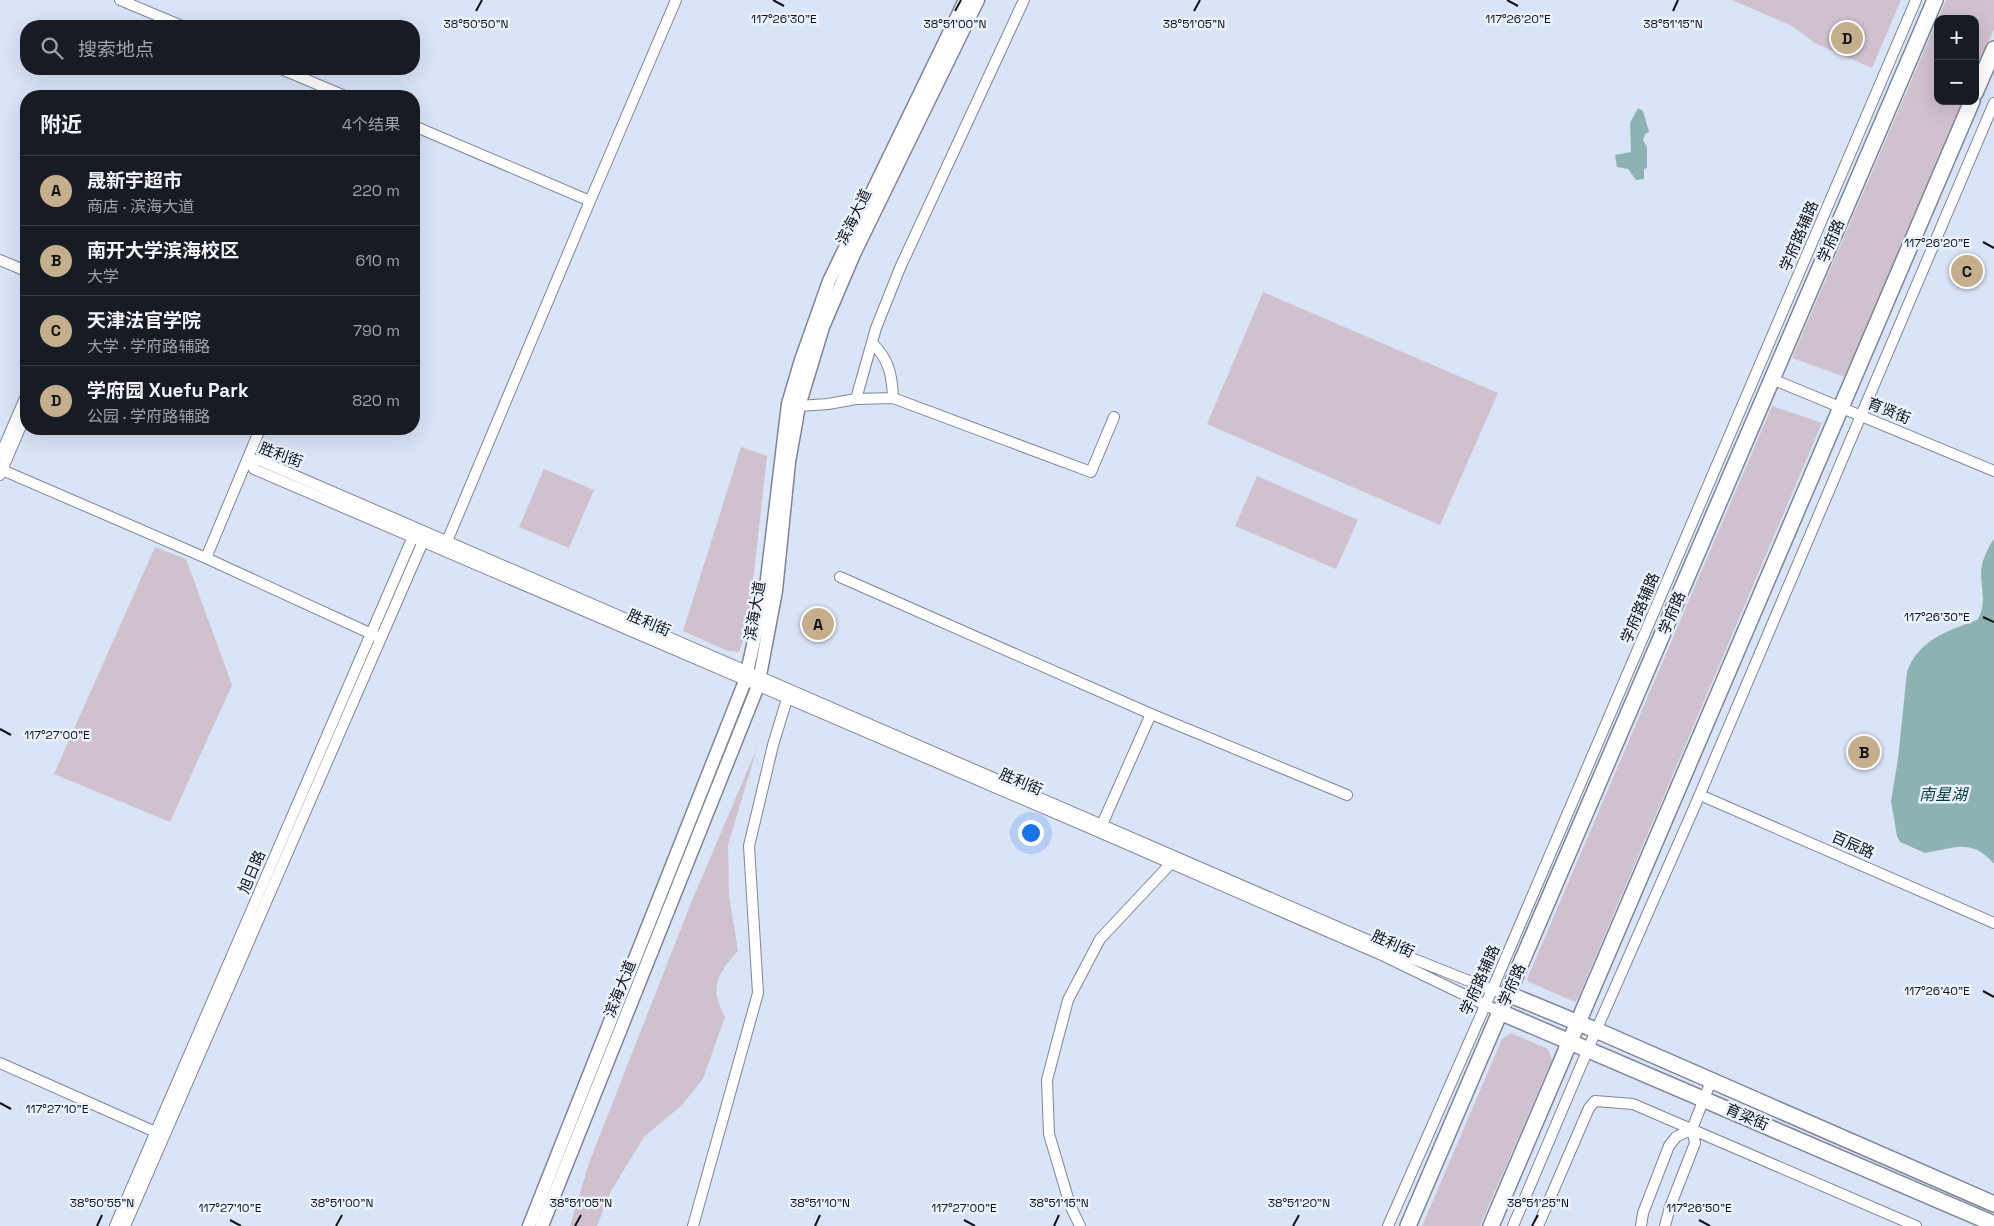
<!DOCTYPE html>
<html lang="zh">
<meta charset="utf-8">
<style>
:root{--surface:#171b24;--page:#242831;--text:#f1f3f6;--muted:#9ea1a6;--line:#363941;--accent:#c4ae8b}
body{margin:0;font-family:"Space Grotesk","Noto Sans SC",sans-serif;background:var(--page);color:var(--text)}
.controls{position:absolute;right:15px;top:15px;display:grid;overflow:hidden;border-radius:10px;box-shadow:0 5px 20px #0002}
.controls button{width:45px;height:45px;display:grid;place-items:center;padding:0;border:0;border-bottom:1px solid var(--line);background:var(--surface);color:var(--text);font:25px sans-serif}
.you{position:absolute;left:1030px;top:832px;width:18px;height:18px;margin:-12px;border:4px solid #fff;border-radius:50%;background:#1a73e8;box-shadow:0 0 0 8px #1a73e833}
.badge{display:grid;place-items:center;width:32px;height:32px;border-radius:50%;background:var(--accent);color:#111;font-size:16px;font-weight:700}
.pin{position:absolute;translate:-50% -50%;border:2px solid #fff;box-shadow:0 1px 5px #0006}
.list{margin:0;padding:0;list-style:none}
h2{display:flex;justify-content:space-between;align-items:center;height:65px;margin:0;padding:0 20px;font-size:21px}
h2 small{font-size:16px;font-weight:400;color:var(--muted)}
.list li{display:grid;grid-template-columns:32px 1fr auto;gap:15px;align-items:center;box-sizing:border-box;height:70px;padding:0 20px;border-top:1px solid var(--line)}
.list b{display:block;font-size:19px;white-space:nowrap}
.list p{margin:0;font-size:16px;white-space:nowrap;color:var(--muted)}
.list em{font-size:16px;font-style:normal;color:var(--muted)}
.icon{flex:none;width:28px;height:28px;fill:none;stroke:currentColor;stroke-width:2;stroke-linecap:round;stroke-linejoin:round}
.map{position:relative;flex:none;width:1994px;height:1226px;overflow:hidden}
.search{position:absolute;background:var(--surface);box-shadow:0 5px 20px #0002;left:20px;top:20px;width:400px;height:55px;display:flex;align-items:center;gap:12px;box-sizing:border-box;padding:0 18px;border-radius:20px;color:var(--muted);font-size:19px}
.panel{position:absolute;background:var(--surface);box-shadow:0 5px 20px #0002;left:20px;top:90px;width:400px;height:345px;border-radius:20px}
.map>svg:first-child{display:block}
.green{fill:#d0c1ce}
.water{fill:#8cb2b2}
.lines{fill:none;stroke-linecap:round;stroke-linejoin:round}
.minor-casing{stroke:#7d8698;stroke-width:12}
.major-casing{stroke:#7d8698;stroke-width:15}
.highway-casing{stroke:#7d8698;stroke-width:18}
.minor{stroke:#fff;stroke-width:10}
.major{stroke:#fff;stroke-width:12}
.highway{stroke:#fff;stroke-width:15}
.ticks{fill:none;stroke:#0f1319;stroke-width:2}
.labels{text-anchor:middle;stroke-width:5;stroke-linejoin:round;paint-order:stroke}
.street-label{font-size:15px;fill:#0f1319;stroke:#ebf1fd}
.water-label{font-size:16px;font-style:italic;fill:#013f41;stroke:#ebf1fd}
.ticks-label{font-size:12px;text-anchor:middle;fill:#0f1319;stroke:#ebf1fd;stroke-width:5;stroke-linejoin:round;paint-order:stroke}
</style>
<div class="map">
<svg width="1994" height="1226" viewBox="0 0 1994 1226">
<rect width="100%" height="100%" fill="#dae4f7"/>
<!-- green -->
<path class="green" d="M1732 0H1901L1872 68 1815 43 1792 26Z
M1946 0H1994V29L1975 73V19H1938V101H1963L1845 377 1792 358Z
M1263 292 1498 393 1440 525 1207 424Z
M1772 406 1822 423 1578 998 1575 1002 1529 982 1527 979Z
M741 447 767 456 748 626 739 652 728 651 683 631Z
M544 469 594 490 569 548 519 527Z
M1257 476 1358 520 1336 569 1235 526Z
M155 547 186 559 232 685 170 822 54 774Z
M757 748 728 845 729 896 738 951C717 974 709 988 725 1017L703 1079 682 1105 644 1137 611 1191 597 1226H570L589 1163 691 903Z
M1511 1033 1548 1049 1552 1060 1480 1226H1422L1502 1039Z"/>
<!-- water -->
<path class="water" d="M1638 108 1643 111 1649 132 1645 134 1643 140 1647 147V168L1644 169V179L1636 180 1628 169 1617 167 1615 155 1631 152 1630 123Z
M1994 539V864C1971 837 1953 849 1925 853L1900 842 1897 836 1891 801 1898 759 1907 672C1918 640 1947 631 1977 620 1989 604 1978 582 1982 565 1984 556 1989 546 1994 539Z"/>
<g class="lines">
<!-- minor casing -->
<g class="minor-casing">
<path id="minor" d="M120 0 182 26
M281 69 345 96
M414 126 590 201 676 0
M0 260 26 271
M872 343C889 359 892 375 893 398
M1772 379 1994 471
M856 399 876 328 900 268 1024 0
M799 406 828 404 856 399 893 398 1091 472 1114 417
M0 456 26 396
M248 459 254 469 1099 832 1384 956 1500 1012
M248 459 259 460 1386 948 1492 990 1508 994
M0 469 206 558 376 636
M0 475 26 414
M445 546 590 201
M206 558 260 429
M840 577 1151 714 1347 795
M1700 795 1994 923
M1100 829 1151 714
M0 1063 160 1134
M115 1226 415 532
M125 1226 425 537
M693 1226 758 993 749 846 773 745 787 699
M1080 1226 1070 1205 1049 1134 1047 1080 1068 1000 1100 939 1174 860
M1388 1226 1492 990 1916 0
M1513 1226 1588 1049 1694 808 1994 103
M1538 1226 1589 1108 1595 1101 1633 1104 1916 1226
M1641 1226 1643 1213 1669 1146 1676 1137 1692 1129
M1665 1226 1670 1207 1695 1143 1692 1129 1711 1081"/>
</g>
<!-- major casing -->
<g class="major-casing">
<path id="major" d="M529 1226 745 681 766 587 788 404 801 360 829 281 965 0
M542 1226 758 686 776 591 789 462 799 406 823 327 855 252 978 0"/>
</g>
<!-- highway casing -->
<g class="highway-casing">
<path id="highway" d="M1975 93 1994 49
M1508 994 1605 1034 1994 1204
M1500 1012 1994 1224
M1408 1226 1935 0
M1491 1226 1972 101"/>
</g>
<!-- minor -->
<use href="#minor" class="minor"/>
<!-- major -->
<use href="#major" class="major"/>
<!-- highway -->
<use href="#highway" class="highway"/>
</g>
<!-- ticks -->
<path class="ticks" d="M773 0 784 6M1507 0 1518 6M476 11 482 0M955 11 961 0M1194 11 1200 0M1673 11 1678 0M1983 242 1994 248M1983 617 1994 622M0 729 11 735M1983 991 1994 997M0 1103 11 1109M230 1220 241 1226M964 1220 975 1226M1699 1220 1710 1226M97 1226 102 1215M336 1226 342 1215M575 1226 581 1215M815 1226 820 1215M1054 1226 1059 1215M1293 1226 1299 1215M1532 1226 1538 1215"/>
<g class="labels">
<!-- street labels -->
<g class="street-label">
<text transform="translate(854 217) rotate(-64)" y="5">滨海大道</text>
<text transform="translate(1799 236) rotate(-67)" y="5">学府路辅路</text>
<text transform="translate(1831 241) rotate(-67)" y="5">学府路</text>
<text transform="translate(1889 411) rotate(22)" y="5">育贤街</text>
<text transform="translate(281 455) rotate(20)" y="5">胜利街</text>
<text transform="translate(1640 608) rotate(-67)" y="5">学府路辅路</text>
<text transform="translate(755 611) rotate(-80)" y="5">滨海大道</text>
<text transform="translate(1672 613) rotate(-67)" y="5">学府路</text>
<text transform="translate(649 623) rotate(23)" y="5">胜利街</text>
<text transform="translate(1021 782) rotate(23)" y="5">胜利街</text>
<text transform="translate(1853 845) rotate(24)" y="5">百辰路</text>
<text transform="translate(252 872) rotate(-67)" y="5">旭日路</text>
<text transform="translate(1393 944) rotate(24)" y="5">胜利街</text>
<text transform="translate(1480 980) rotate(-66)" y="5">学府路辅路</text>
<text transform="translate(1512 985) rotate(-66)" y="5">学府路</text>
<text transform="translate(620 989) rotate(-68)" y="5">滨海大道</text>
<text transform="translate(1747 1117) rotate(23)" y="5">育梁街</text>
</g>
<!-- water labels -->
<g class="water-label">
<text x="1943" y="800">南星湖</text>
</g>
</g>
<g class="ticks-label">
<text x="784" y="23">117°26'30"E</text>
<text x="1518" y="23">117°26'20"E</text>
<text x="476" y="28">38°50'50"N</text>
<text x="955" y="28">38°51'00"N</text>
<text x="1194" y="28">38°51'05"N</text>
<text x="1673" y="28">38°51'15"N</text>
<text x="1937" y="247">117°26'20"E</text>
<text x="1937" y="621">117°26'30"E</text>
<text x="57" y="739">117°27'00"E</text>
<text x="1937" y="995">117°26'40"E</text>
<text x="57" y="1113">117°27'10"E</text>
<text x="102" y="1207">38°50'55"N</text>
<text x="342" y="1207">38°51'00"N</text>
<text x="581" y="1207">38°51'05"N</text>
<text x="820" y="1207">38°51'10"N</text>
<text x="1059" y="1207">38°51'15"N</text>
<text x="1299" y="1207">38°51'20"N</text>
<text x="1538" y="1207">38°51'25"N</text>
<text x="230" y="1212">117°27'10"E</text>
<text x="964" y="1212">117°27'00"E</text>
<text x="1699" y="1212">117°26'50"E</text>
</g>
</svg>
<div class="controls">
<button>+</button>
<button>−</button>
</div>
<div class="you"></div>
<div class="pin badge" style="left:818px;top:624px">A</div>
<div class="pin badge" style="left:1864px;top:752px">B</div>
<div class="pin badge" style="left:1967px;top:271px">C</div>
<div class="pin badge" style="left:1847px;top:38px">D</div>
<div class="search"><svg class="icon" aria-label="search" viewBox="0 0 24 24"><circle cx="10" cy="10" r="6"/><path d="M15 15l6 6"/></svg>搜索地点</div>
<section class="panel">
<h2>附近<small>4个结果</small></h2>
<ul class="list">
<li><span class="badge">A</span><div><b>晟新宇超市</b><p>商店 · 滨海大道</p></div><em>220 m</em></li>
<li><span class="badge">B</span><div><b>南开大学滨海校区</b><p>大学</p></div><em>610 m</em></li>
<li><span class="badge">C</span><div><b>天津法官学院</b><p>大学 · 学府路辅路</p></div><em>790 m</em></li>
<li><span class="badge">D</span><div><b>学府园 Xuefu Park</b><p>公园 · 学府路辅路</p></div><em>820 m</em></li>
</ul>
</section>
</div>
